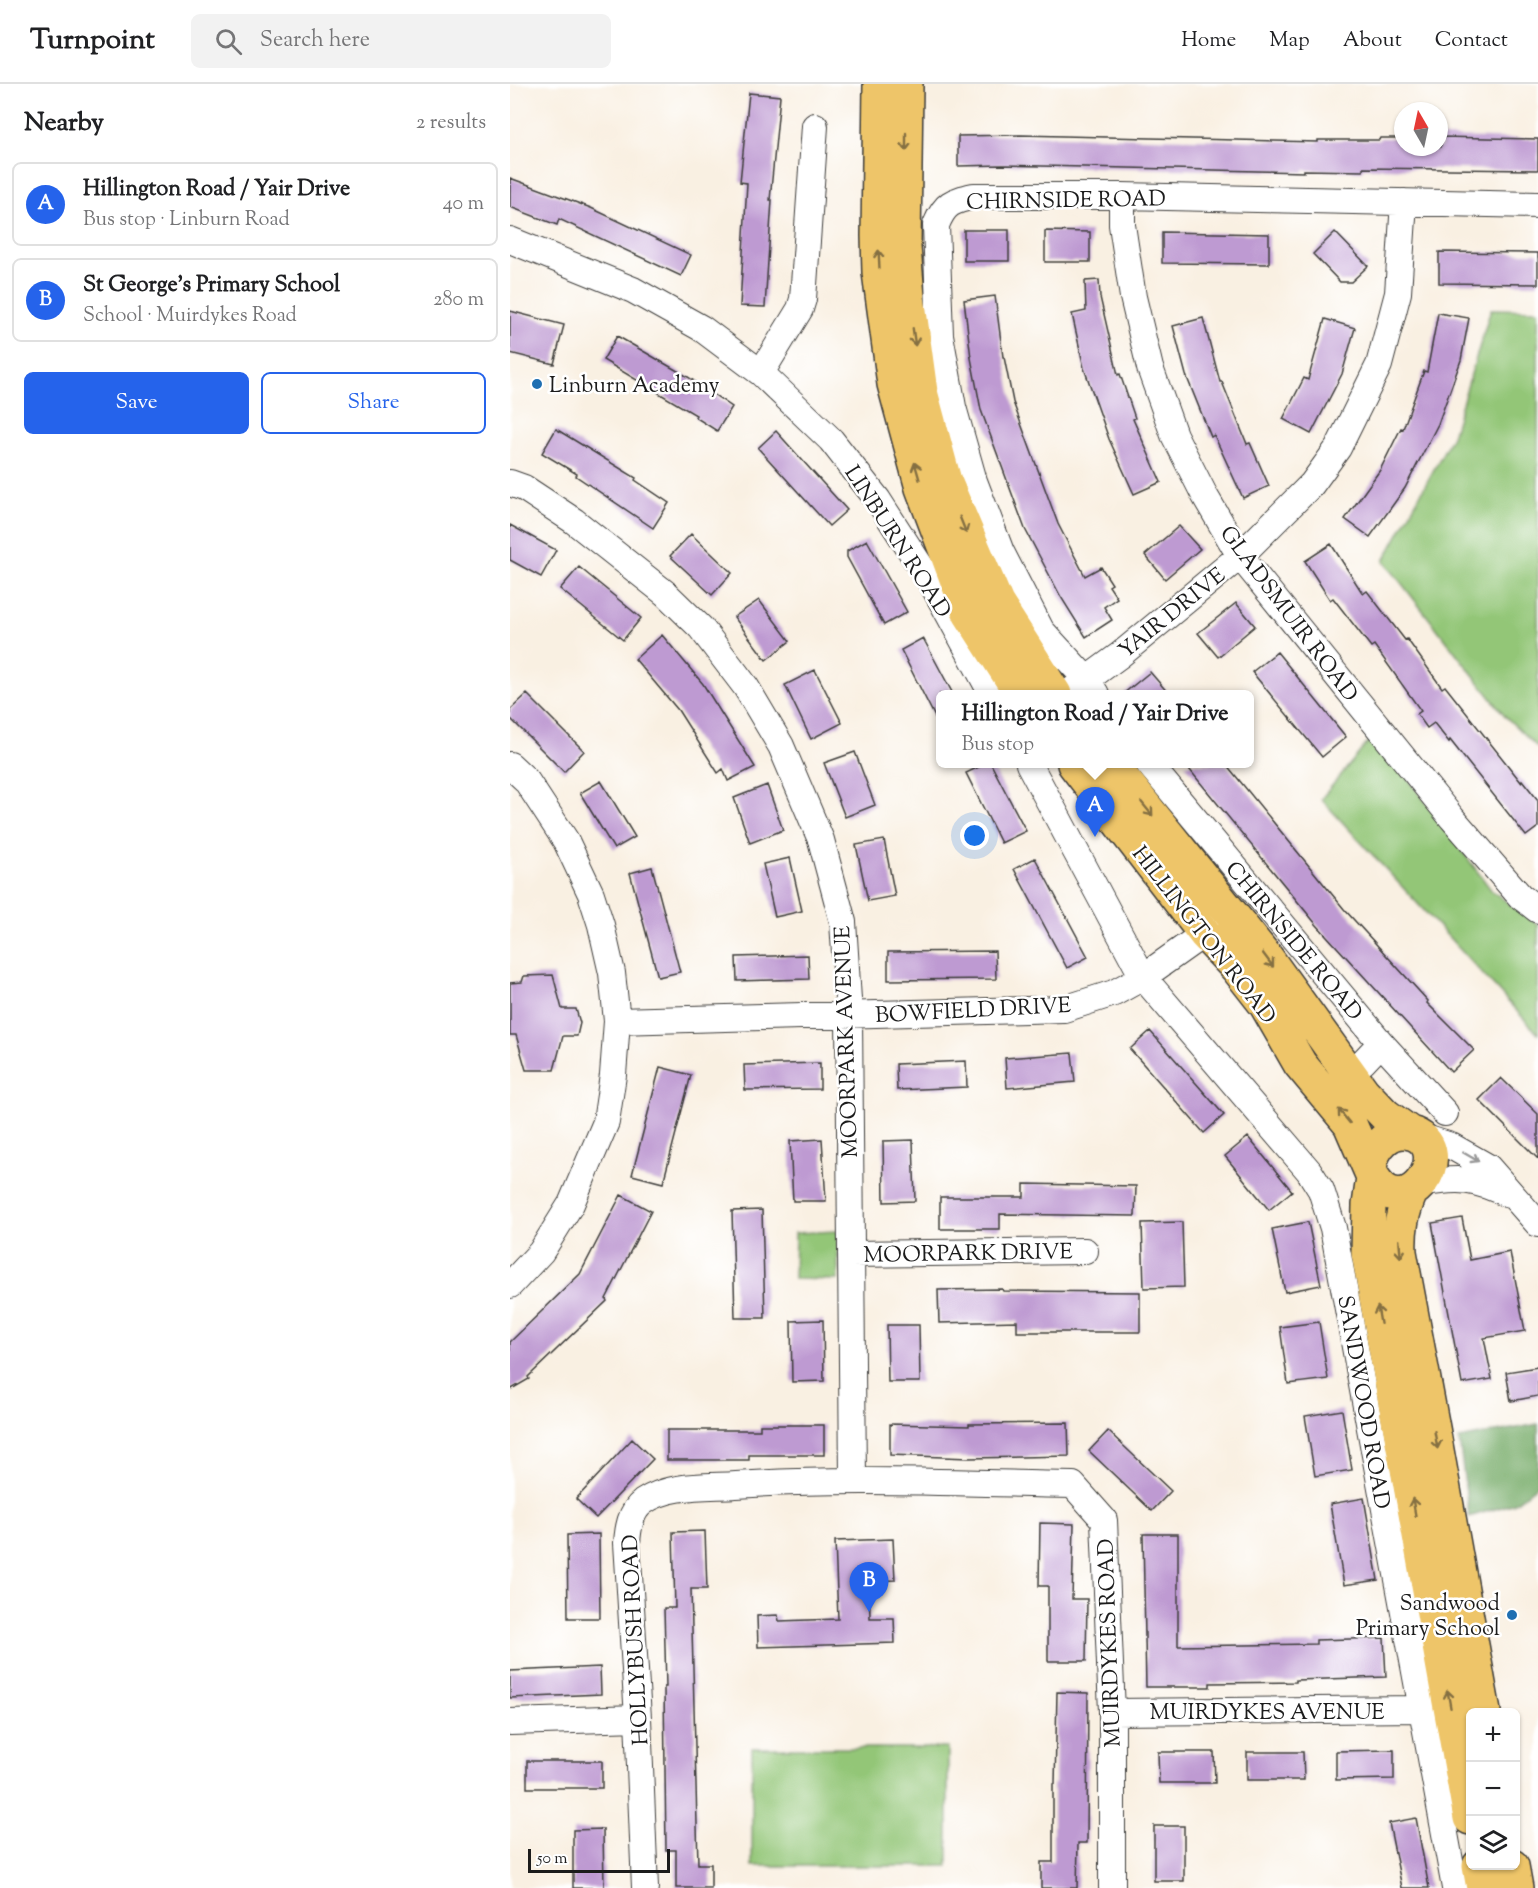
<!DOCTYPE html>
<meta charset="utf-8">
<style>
:root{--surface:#fff;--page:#f2f2f2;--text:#202124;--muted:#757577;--line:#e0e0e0;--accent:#2563eb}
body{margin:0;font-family:"Sorts Mill Goudy",serif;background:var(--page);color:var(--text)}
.controls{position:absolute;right:18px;bottom:18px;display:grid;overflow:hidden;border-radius:9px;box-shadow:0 2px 4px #0004}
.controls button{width:54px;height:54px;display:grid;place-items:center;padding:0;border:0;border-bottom:2px solid var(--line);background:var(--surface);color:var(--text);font:30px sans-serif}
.compass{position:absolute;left:884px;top:18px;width:54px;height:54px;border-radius:50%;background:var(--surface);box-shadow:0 2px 4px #0004;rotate:351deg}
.scale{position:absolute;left:18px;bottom:15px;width:142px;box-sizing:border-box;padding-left:6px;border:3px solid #1c1c1c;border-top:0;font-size:16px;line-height:21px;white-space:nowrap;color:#1c1c1c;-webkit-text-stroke:4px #fff;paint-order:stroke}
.you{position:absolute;left:465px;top:752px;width:21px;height:21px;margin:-15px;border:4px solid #fff;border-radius:50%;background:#1a73e8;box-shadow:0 0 0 9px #1a73e833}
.badge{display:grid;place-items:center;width:39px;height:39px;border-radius:50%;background:var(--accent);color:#fff;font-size:20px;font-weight:700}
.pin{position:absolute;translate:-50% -50px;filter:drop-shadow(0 2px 3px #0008)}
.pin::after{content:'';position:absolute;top:32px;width:21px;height:18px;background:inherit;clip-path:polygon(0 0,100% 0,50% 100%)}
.popup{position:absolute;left:426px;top:606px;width:318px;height:78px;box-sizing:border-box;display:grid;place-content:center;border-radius:9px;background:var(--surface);filter:drop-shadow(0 2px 4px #0005);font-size:20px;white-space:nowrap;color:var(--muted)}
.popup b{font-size:22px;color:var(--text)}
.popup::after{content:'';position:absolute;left:50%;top:100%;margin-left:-12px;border:12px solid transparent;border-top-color:var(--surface)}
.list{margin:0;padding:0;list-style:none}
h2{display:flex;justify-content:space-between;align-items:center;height:78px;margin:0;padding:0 24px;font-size:26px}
h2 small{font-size:20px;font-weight:400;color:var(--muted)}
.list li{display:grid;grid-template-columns:39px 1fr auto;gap:18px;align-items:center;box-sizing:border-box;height:84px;margin:0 12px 12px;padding:0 12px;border:2px solid var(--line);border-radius:9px}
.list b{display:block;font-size:22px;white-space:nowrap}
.list p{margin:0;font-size:20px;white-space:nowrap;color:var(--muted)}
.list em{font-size:20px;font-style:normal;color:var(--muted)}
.actions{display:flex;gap:12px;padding:18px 24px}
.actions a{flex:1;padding:14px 0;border:2px solid var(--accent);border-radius:9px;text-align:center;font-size:21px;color:var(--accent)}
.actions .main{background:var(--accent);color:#fff}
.icon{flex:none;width:33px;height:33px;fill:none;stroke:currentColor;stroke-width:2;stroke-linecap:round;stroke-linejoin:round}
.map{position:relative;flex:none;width:1028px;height:1804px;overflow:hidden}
header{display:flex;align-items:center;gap:36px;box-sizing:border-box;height:84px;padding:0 30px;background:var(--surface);border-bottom:2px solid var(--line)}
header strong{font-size:28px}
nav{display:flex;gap:33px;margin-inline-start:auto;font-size:21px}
.search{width:420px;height:54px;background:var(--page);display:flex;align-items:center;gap:15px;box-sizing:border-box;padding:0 21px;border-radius:9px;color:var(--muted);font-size:22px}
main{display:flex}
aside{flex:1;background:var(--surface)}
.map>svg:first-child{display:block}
.green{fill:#93c677;stroke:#58714a;stroke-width:1.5}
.forest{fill:#76ab68;stroke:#496442;stroke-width:1.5}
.building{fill:#be9ad2}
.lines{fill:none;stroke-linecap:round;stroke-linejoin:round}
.minor-casing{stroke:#3d3c3a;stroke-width:28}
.major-casing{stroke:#3d3c3a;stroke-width:36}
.minor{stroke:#fff;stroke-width:26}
.major{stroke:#eec569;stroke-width:33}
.oneway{stroke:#857042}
.oneway2{stroke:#999}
.poi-dot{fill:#1f6fb2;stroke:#fff;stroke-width:2}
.labels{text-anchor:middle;stroke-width:5;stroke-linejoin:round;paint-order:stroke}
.street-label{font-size:22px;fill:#1c1c1c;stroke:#fff}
.poi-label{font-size:22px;fill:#1c1c1c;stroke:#fff;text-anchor:start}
</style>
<header>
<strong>Turnpoint</strong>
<div class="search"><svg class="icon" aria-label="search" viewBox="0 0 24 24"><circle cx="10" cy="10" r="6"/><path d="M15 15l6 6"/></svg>Search here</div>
<nav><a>Home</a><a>Map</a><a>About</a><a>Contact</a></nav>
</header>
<main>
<aside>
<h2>Nearby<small>2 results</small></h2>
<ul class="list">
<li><span class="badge">A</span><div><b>Hillington Road / Yair Drive</b><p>Bus stop · Linburn Road</p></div><em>40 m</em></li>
<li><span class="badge">B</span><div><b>St George's Primary School</b><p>School · Muirdykes Road</p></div><em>280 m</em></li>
</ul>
<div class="actions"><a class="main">Save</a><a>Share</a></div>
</aside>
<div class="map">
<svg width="1028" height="1804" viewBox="0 0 1028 1804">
<rect width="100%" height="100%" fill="#fff"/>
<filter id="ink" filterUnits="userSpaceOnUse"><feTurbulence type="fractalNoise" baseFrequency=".0167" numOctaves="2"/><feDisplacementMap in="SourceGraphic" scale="12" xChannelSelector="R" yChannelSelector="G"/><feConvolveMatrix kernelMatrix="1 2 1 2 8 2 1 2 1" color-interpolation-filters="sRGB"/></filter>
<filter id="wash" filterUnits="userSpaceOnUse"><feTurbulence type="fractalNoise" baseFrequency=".008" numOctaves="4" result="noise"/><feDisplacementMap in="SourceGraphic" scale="24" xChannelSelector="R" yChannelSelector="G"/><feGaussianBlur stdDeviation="1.35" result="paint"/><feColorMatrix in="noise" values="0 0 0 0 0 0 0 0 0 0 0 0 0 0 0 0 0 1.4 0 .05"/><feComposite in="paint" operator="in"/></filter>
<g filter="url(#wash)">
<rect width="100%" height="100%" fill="#f9f0e2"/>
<!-- green -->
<path class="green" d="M981 225 1028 226V664L996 633 874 477 942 352Z
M865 650 982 807 1028 841V950L811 715Z
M328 1147V1196L284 1195 285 1149Z
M242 1664H438V1782H242Z"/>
<!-- forest -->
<path class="forest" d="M1028 1340V1401L1005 1419 959 1433 949 1355Z"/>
<g id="blocks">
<!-- building -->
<path class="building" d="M239 9 270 12 260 116H262L255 223 230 222 237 99 230 98Z
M510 51 808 58V56H869L870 54H893V63H931V53L1028 55V86L853 84V87L794 86V88L493 81 448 82V52Z
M0 94 81 124 181 171 171 192 49 135 47 141 0 123Z
M454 146H499V177H454Z
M535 147 580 148V178H535Z
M652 148 759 150V180L652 179Z
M825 148 858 182 841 198H830L803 170Z
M929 168 1028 169V200L929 199Z
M589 196 590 213 608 291 610 290 625 334 623 335 651 398 624 410 599 355 574 284 562 230 576 227 575 197Z
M485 212 493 273H494L503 318 548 440 575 492 591 483 602 500 599 502 607 514 594 523 602 536 576 553 551 513 515 445 471 326 461 274 454 216Z
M0 227 54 241 44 280 0 269Z
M928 229 959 234 951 276 928 340 895 404 860 453 835 435 870 386 891 344 893 345 914 287 917 288Z
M693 234 710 298H712L737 360 740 359 759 402 733 414 704 351 701 353 676 291 663 242Z
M815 235 845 244 832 290 801 350 773 335 794 294 798 296Z
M107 252 178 293 222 323 207 347 185 333 186 331 93 276Z
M46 345 126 394 125 396 159 419 143 444 66 392 67 390 32 369Z
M266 347 337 426 319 442 248 364Z
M0 441 46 466 31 493 0 476Z
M669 442 690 465 655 495 635 471Z
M181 450 222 489 202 511 160 472Z
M357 456 397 528 374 541 337 473V467Z
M821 460 853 510 857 507 895 556 897 555 932 604 935 602 1011 698 1012 696 1028 716V743L1016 752 940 656 939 658 924 639 917 644 907 630 911 627 864 561 861 563 823 514 820 516 795 477Z
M69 483 131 534 113 556 50 505Z
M249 516 280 557 256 576 224 533Z
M726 519 745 542 708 573 688 549Z
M152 551 193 600 245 683 218 697 213 685 208 689 168 626 125 575Z
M413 554 443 610H430V643L391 566Z
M767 568 836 653 812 673 742 588Z
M305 586 332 639 301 655 275 601Z
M640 588 659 610H613Z
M17 610 74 667 54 688 0 634V626Z
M345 668 365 721 335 733 314 679Z
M475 680H481L516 747 491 759 456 689Z
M675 680H716L834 825 918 917 917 919 964 966 941 988 806 840Z
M91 697 125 753 104 765 70 709Z
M257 701 273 746 240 759 224 714Z
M374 756 385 812 358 817 346 761Z
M280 774 292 827 265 833 253 780Z
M525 774 578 873 557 884 504 785Z
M142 783 170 888 148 893 120 789Z
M485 867 486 895 378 896V868Z
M298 871 299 895 227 897 226 873Z
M43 891 52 925H66L70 939 67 952H53L44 986H16L6 951H0V899L12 898 14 892Z
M640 947 714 1031 694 1049 620 965Z
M562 969 565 998 497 1004 495 974Z
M456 977 457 1003 387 1006 386 980Z
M310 979V1005L235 1006 234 981Z
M150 983 181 991 153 1099 122 1091Z
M991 994 1028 1030V1075L969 1016Z
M738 1053 782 1107 759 1126 715 1072Z
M312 1055 316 1117H283L280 1057Z
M403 1056 405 1117 374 1118 373 1057Z
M514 1100 626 1102 625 1132 490 1130V1145H430V1113H514Z
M111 1111 141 1127 96 1215 97 1217 18 1293 19 1295 0 1306V1258L70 1190Z
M252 1126 255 1234H225L222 1127Z
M952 1134 960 1176 1000 1168 1015 1247 974 1254 982 1295 952 1300 922 1139Z
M672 1138 674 1203 634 1204 632 1139Z
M798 1138 811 1201 775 1208 762 1145Z
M492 1205 493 1207 630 1208V1248H507V1237L429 1239 428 1206Z
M313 1236 314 1297 282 1298 281 1237Z
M809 1238 818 1295 778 1300 770 1243Z
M377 1241H409L410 1298H378Z
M1028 1283V1312L1001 1317 996 1288Z
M832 1326 842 1386 805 1392 795 1332Z
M558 1339 559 1372 459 1374 380 1371V1340L459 1342V1340Z
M250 1341H314V1371H239V1376H157V1346H250Z
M598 1347 661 1407 642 1427 579 1367Z
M122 1355 143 1375 86 1434 66 1415Z
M854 1414 868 1496 834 1501 820 1420Z
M530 1439 564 1440 562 1515H577L576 1577H538V1502H529Z
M195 1447 197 1505H181L188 1780H201V1804H166V1766H156L154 1603H156L154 1524H165L163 1448Z
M89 1450 90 1534H58L57 1451Z
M633 1450H668V1562L806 1560V1556L874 1554 876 1593 786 1596V1598L700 1599V1603H636Z
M383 1455 385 1496 359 1497 360 1534H384L385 1559 248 1563 247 1532 268 1531 269 1537 328 1535 325 1457Z
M90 1583 91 1610 0 1614V1587Z
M547 1608 578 1609 577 1759H568L567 1804H531V1778H543V1700H545Z
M884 1666V1695L826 1696V1667Z
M648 1668H704L705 1699H649Z
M737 1668H793L794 1696H737Z
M17 1677H92V1704H17Z
M906 1734 919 1804H892L879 1739Z
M644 1742H674V1797H644Z
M93 1745 94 1804H63V1746Z"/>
</g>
</g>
<g filter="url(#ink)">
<use href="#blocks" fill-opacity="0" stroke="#3d3c3a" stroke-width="1.5"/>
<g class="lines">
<!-- minor casing -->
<g class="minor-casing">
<path id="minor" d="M612 112V141L623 213 640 284 664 351 695 412 730 472 942 734 1010 812 1028 826
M0 156 123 206 191 244 251 289 321 356 368 416 424 503 482 610
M251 289 290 225 293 215 305 42
M0 399 14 404 64 437 155 509 191 544 236 603 271 662 311 756 333 838 339 931 343 1397
M557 610 610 571 730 472 802 400 828 364 869 281 888 209 894 118
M586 610 577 596 531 546 491 468 464 397 443 323 430 251 426 141C435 119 442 117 464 112H612L1028 121
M519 680 633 893 799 1087 811 1106 823 1144 945 1804
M639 680 871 959 935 1029
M0 681 16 696 56 757 81 810 91 841 102 889 107 937 103 991 96 1038 61 1120 31 1168 0 1201
M107 937 554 925 604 909 633 893 709 839
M853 978 871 959
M909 1052 941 1062 978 1083 1028 1140
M911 1100C949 1093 964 1094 999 1111
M341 1170 575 1167
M602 1628 911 1625
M0 1638 128 1634
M135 1804 128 1634 117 1459C118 1445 120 1428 133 1418 159 1400 196 1403 226 1401 338 1393 450 1399 563 1401L594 1436 602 1628V1804"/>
</g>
<!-- major casing -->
<g class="major-casing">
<path id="major" d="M370 0 368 152 369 188 384 300 412 404 459 529 511 610
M396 0 394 163 398 213 411 308 435 397 487 519 545 610
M564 680 695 850 727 884 756 921 790 980 840 1040 863 1093C896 1145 947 1067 904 1050 881 1041 862 1063 860 1084
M601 680 756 873 853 1008 875 1031 900 1049
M863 1093 859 1121 858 1169 960 1734
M901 1108C892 1129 889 1145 890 1168L923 1344 974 1628
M969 1782 973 1804
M1002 1782 1006 1804"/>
</g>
<!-- minor -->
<use href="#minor" class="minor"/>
<!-- major -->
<use href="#major" class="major"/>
</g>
<!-- one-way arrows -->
<defs><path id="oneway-shaft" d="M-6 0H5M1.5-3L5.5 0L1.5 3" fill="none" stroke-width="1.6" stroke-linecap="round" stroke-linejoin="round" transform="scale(1.5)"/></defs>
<g class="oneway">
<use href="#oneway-shaft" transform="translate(396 58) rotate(90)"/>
<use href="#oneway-shaft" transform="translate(369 175) rotate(-93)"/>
<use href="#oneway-shaft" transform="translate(404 253) rotate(82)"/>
<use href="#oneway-shaft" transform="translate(407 387) rotate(-106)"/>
<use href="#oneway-shaft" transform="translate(453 441) rotate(68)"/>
<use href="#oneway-shaft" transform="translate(637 725) rotate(51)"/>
<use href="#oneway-shaft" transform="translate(758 876) rotate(53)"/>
<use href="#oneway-shaft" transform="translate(834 1032) rotate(-129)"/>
<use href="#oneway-shaft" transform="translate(890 1165) rotate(85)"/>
<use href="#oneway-shaft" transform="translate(869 1231) rotate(-100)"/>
<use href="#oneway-shaft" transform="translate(926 1356) rotate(80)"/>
<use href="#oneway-shaft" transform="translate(904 1423) rotate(-100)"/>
<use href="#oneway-shaft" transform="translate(939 1615) rotate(-100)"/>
</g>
<use class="oneway2" href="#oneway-shaft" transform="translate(961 1073) rotate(30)"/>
</g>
<!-- markers -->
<g class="poi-dot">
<circle cx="27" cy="300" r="6"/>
<circle cx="1002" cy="1531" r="6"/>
</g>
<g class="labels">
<!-- street labels -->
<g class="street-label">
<text transform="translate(556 115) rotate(-1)" y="8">CHIRNSIDE ROAD</text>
<text transform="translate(389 457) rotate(57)" y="8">LINBURN ROAD</text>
<text transform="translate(661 528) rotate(-39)" y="8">YAIR DRIVE</text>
<text transform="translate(780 529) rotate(53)" y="8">GLADSMUIR ROAD</text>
<text transform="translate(695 850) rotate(52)" y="8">HILLINGTON ROAD</text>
<text transform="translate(785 856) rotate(50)" y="8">CHIRNSIDE ROAD</text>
<text transform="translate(463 925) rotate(-3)" y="8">BOWFIELD DRIVE</text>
<text transform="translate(335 958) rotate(-92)" y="8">MOORPARK AVENUE</text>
<text transform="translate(458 1168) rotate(-1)" y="8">MOORPARK DRIVE</text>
<text transform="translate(855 1318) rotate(80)" y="8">SANDWOOD ROAD</text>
<text transform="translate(124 1556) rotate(-93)" y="8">HOLLYBUSH ROAD</text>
<text transform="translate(598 1559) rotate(-92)" y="8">MUIRDYKES ROAD</text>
<text x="757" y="1635">MUIRDYKES AVENUE</text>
</g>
<!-- poi labels -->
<g class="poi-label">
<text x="39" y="308">Linburn Academy</text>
<text x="990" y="1526" text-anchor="end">Sandwood<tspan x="990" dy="25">Primary School</tspan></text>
</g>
</g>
</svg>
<div class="controls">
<button>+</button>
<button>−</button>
<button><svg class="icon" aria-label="layers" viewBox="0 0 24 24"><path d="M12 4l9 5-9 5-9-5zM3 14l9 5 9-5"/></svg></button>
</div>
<svg class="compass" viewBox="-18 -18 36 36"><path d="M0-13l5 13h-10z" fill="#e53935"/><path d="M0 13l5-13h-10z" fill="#757577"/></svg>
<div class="scale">50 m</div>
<div class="you"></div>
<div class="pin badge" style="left:585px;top:753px">A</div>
<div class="popup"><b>Hillington Road / Yair Drive</b>Bus stop</div>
<div class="pin badge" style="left:359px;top:1528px">B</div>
</div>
</main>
